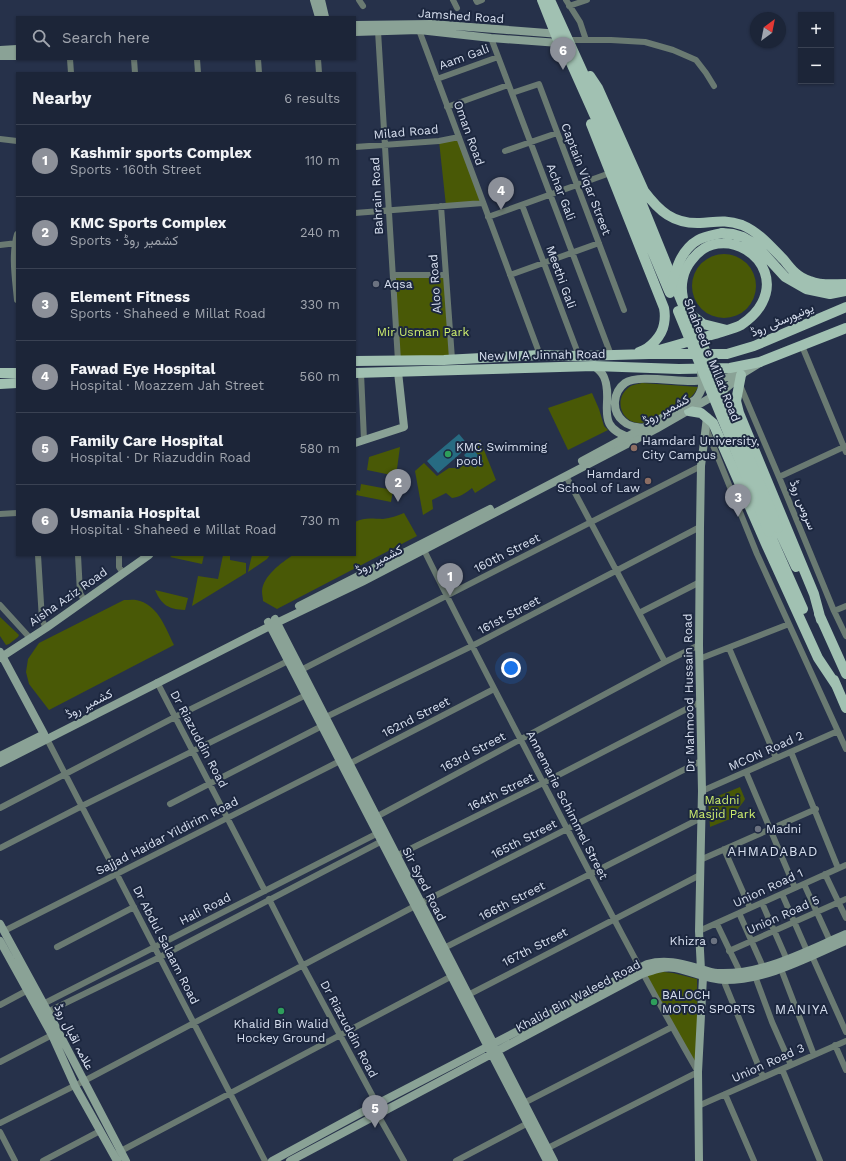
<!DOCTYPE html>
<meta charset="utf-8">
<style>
:root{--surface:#1c2538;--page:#293143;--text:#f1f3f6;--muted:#a0a5ae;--line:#3a4253;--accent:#8c9099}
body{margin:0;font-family:"Work Sans",Vazirmatn,sans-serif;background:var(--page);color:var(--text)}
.controls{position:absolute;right:12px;top:12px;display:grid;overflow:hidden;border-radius:0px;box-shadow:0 1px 3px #0004}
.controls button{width:36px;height:36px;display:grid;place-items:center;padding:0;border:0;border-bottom:1px solid var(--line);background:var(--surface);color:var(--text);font:20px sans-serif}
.compass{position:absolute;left:750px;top:12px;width:36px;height:36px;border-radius:50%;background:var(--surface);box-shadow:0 1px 3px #0004;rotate:32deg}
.you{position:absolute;left:511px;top:668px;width:14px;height:14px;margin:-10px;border:3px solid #fff;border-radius:50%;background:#1a73e8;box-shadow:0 0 0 6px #1a73e833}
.badge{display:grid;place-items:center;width:26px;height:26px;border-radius:50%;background:var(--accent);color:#fff;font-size:13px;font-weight:700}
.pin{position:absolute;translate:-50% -33px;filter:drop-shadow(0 1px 2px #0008)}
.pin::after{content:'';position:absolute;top:21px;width:14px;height:12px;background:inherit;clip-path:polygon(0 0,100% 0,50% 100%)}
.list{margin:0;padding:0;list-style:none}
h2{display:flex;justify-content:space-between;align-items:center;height:52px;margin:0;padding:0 16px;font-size:17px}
h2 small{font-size:13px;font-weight:400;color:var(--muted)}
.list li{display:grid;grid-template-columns:26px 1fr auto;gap:12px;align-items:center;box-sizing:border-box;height:72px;padding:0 16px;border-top:1px solid var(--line)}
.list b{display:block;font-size:15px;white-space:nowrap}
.list p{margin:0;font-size:13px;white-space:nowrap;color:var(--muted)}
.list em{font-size:13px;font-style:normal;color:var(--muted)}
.icon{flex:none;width:22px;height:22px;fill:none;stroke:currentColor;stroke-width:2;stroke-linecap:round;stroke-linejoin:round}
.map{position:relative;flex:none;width:846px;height:1161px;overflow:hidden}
.search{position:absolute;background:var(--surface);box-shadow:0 1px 3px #0004;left:16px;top:16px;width:340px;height:44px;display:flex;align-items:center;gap:10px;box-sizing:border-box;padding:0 14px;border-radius:0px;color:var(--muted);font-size:15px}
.panel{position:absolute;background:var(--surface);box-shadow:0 1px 3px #0004;left:16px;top:72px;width:340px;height:484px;border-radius:0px}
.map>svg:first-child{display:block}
.green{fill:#495906}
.water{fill:#276b82}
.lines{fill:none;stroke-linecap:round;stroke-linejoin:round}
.street{stroke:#6a7a72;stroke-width:6}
.secondary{stroke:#8aa296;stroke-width:8}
.primary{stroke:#a1c1b2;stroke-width:10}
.secondary-bridge{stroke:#8aa296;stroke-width:8}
.primary-bridge{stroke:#a1c1b2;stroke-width:10}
.worship-dot{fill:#6b7280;stroke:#1c273f;stroke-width:1.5}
.education-dot{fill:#8d6e63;stroke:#1c273f;stroke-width:1.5}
.leisure-dot{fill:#2e9e5b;stroke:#1c273f;stroke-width:1.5}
.labels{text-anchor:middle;stroke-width:4;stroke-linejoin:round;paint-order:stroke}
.street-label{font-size:12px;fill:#d8e0f0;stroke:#1c273f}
.poi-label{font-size:12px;fill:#d8e0f0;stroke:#1c273f;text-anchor:start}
.park-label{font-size:12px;fill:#cded6e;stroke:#1c273f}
.neighbourhood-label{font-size:13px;letter-spacing:1px;fill:#d8e0f0;stroke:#1c273f}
</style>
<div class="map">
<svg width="846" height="1161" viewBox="0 0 846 1161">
<rect width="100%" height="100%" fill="#26314a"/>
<!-- green -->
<path class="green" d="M459 137 483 203 446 206 439 141Z
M692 286a32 32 0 1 1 64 0a32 32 0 1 1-64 0Z
M393 275H446L452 359 398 361Z
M642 383 698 387C691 401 682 403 669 410 661 414 651 422 641 423 622 424 613 400 628 388 631 385 638 384 642 383Z
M592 393 599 409 604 426 608 430 568 450 548 408Z
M480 440 496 480 475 493 472 488C466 493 460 497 452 498L446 493 432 500 433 509 423 515 415 471 424 463 437 476 449 468H460L468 459 474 466 483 461 472 448Z
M400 447 396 476 367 470 369 457Z
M361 484 393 490 391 502 356 495 357 490 360 491Z
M404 513 417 536 277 609 263 601C263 598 262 595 262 591 263 576 281 563 293 555H355V522C365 517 372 519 383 519 391 518 397 516 404 513Z
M173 555H204L202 564 170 557Z
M223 555H230V560L246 563V573L192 606 198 576 218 579Z
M252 555H270L267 559 248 572Z
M155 590 188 598 185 610C169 609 162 606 155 590Z
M124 600C129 600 135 599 140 601 159 607 166 629 174 645L49 710 29 684 26 672 28 659 39 643Z
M0 617 19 635 18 637 9 644 6 645 0 636Z
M740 787 745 799 744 801 730 819 710 827 708 800Z
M664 972 673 973 697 979 698 1072 643 977 652 973Z"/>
<!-- water -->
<path class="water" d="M459 434 469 446 438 473 427 461Z
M472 448 483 461 475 468 464 455Z"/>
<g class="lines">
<!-- street -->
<path class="street" d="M359 0 363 6
M453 0 457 8
M476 0 477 2 482 0
M566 0 580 22 586 40
M569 6 587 0
M419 30 540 355
M378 31 398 361
M491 38 611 355
M568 40H611L645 42 673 50 696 60 706 73 714 86
M70 59 71 73
M134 59 135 73
M197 59 198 73
M258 59 259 73
M318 59 319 73
M437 79 498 57
M512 93 539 84 624 310
M447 107 508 85
M0 139 17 141
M355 147 439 141 459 137
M505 151 557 133
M522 205 579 356
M441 206 452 359
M355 213 483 203
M488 217 610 173
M17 234C11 255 15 278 17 300
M0 245 17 243
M393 275H446
M510 275 599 243
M802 346 846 452
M361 373 364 440
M740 385 779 477 834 611 846 636
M706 428 757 554 846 749
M566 476 665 662
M779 477 846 446
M0 514 17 513
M422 546C463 630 507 713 550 796 598 889 646 982 698 1072L544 1150
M38 555 42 620 46 628
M78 555 80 593 84 600
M119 555V567L123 573
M0 605 30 638
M834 611 846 606
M639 613 700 582
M729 648 776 758
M699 659 789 624
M301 670 701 466
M157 682 265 891
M326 717 472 646 700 527
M47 739 265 1161
M791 752 838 868
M349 764 494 689
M746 772 795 888
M702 791 838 731
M170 804 322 726
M0 808 175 717 288 661
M376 817 665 662 699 645
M0 848 82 806 306 695
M724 849 750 908
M396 856 543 783 700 702
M700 860 816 809
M825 874 846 918
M804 884 830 941
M782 894 807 951
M269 899 303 966 377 1104
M421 903 701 761
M762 903 787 960
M739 913 763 967
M717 924 740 972
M4 931 340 761
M699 931 846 865
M57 947 134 907
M444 948 701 818
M729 951 846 899
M812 956 846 1032
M781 969 814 1055
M755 976 772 1022 791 1065
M724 980 725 984 763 1077
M468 995 700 875
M0 1005 28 990
M41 1005 380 832
M45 1013 160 957 384 840
M835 1045 846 1070
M0 1062 52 1035
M782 1069 820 1161
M725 1094 754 1161
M520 1105 672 1027
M698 1106 846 1041
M378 1115 404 1161
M0 1123 84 1081 415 906
M0 1132 15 1161
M117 1153 452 976
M43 1161 100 1131
M456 1161 528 1123"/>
<!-- secondary -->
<path class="secondary" d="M314 0 319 17
M321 0 325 17
M355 25 431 24 560 34
M355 32 419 30 491 38 559 43 563 42
M0 50 17 49
M0 56H17
M594 366C598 369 602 372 604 377 615 402 591 427 632 438
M646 428C637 427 629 427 623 421 611 411 613 392 625 383 637 374 677 382 694 381 711 380 726 379 742 373
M355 443 404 427 398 372
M299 606 490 509
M275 619 554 1161
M268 622 547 1161
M0 652 44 734
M0 658 46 628 149 555
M0 756 40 736
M0 763 270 626 362 582 656 429 724 390 745 372 758 364
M0 924 48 1012 126 1161
M0 941 52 1035 75 1086 117 1161
M701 970 699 931 702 791 699 645 700 527 701 466 707 417
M272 1161 377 1104 647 964C665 959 680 963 698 968 704 970 711 973 718 973 763 975 806 951 846 934
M290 1161 642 974C653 970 664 966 675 968 692 971 707 980 725 980 768 980 808 957 846 941
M699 1161 698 1072 703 977"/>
<!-- primary -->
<path class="primary" d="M542 0 559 43 571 63 605 139 669 291
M550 0 635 187 685 310 703 324 727 330
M590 76 598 88 644 191C659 211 673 224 700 223 716 222 725 219 742 225 759 232 771 247 784 260 791 269 798 278 810 281 821 286 834 284 846 284
M591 124 664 308C665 313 665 319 664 324 662 336 650 349 639 352
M722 233 733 234 743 237 755 244 785 277 806 289 830 294 846 291
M659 350C678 345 696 339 715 334 723 331 733 329 741 325 750 319 757 313 762 303 785 259 720 219 691 261 683 271 680 285 683 298
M355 361 444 360 540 355 579 356 649 354H727L754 346 846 307
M0 373H17
M355 373 594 366 679 369 730 368 760 362 846 328
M741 375 736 401 739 413 814 594 821 620
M0 384 17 383
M689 411 701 413 713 423 766 544 818 658 836 685
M778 528 796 567
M769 532 803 609
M819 614 846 674
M834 680 846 708"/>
<!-- secondary-bridge -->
<path class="secondary-bridge" d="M582 461 695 400C703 391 703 385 701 373"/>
<!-- primary-bridge -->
<path class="primary-bridge" d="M670 293C675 273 679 251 698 240 705 236 714 235 722 233
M688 309 778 528
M678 311 769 532"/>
</g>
<!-- markers -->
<g class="worship-dot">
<circle cx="376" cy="284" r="4"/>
<circle cx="758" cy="829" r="4"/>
<circle cx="714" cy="941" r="4"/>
</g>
<g class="education-dot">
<circle cx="634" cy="448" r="4"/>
<circle cx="648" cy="481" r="4"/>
</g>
<g class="leisure-dot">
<circle cx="448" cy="454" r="4"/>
<circle cx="654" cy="1002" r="4"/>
<circle cx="281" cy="1011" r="4"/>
</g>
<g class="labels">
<!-- street labels -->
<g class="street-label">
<text transform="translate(461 16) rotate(4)" y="4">Jamshed Road</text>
<text transform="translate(464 57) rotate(-20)" y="4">Aam Gali</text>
<text transform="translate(406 132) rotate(-5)" y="4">Milad Road</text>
<text transform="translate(469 133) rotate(70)" y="4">Oman Road</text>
<text transform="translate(586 179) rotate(69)" y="4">Captain Viqar Street</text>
<text transform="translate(561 192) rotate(69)" y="4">Achar Gali</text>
<text transform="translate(377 196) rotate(-93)" y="4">Bahrain Road</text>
<text transform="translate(561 277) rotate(70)" y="4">Meethi Gali</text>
<text transform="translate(435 284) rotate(-94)" y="4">Aloo Road</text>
<text transform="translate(782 320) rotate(-23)" y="4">یونیورسٹی روڈ</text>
<text transform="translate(542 355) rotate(-1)" y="4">New M A Jinnah Road</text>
<text transform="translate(712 360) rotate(68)" y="4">Shaheed e Millat Road</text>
<text transform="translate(666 410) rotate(-28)" y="4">کشمیر روڈ</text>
<text transform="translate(803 505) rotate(68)" y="4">سروس روڈ</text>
<text transform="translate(507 553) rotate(-27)" y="4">160th Street</text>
<text transform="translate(379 560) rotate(-27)" y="4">کشمیر روڈ</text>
<text transform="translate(68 597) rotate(-35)" y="4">Aisha Aziz Road</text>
<text transform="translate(509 615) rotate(-28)" y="4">161st Street</text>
<text transform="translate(689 693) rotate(-91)" y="4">Dr Mahmood Hussain Road</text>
<text transform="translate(89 704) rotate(-27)" y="4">کشمیر روڈ</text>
<text transform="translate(416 717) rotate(-27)" y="4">162nd Street</text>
<text transform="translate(199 739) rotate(62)" y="4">Dr Riazuddin Road</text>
<text transform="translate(766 751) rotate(-24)" y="4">MCON Road 2</text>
<text transform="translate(473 752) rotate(-28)" y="4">163rd Street</text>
<text transform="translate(501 792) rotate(-26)" y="4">164th Street</text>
<text transform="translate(567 805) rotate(63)" y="4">Annemarie Schimmel Street</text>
<text transform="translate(167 836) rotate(-27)" y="4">Sajjad Haidar Yildirim Road</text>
<text transform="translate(524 839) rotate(-27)" y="4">165th Street</text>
<text transform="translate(424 884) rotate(63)" y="4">Sir Syed Road</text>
<text transform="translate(768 888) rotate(-25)" y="4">Union Road 1</text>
<text transform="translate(512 901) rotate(-27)" y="4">166th Street</text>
<text transform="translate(205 909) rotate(-27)" y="4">Hali Road</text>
<text transform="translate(783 915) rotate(-24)" y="4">Union Road 5</text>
<text transform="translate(166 945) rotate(63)" y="4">Dr Abdul Salaam Road</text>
<text transform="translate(535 947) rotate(-27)" y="4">167th Street</text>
<text transform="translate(578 996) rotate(-28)" y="4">Khalid Bin Waleed Road</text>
<text transform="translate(349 1029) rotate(62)" y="4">Dr Riazuddin Road</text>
<text transform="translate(74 1037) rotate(63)" y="4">علامہ اقبال روڈ</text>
<text transform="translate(768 1063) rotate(-24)" y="4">Union Road 3</text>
</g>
<!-- poi labels -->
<g class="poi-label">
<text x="384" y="288">Aqsa</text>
<text x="642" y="445">Hamdard University,<tspan x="642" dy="14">City Campus</tspan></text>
<text x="456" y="451">KMC Swimming<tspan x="456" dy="14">pool</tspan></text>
<text x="640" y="478" text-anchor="end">Hamdard<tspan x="640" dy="14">School of Law</tspan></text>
<text x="766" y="833">Madni</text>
<text x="706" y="945" text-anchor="end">Khizra</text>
<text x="662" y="999">BALOCH<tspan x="662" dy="14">MOTOR SPORTS</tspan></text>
<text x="281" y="1028" text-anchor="middle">Khalid Bin Walid<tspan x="281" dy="14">Hockey Ground</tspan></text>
</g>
<!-- park labels -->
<g class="park-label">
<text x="423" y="336">Mir Usman Park</text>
<text x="722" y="804">Madni<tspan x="722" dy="14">Masjid Park</tspan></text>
</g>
<!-- neighbourhood labels -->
<g class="neighbourhood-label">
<text x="773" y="856">AHMADABAD</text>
<text x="802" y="1014">MANIYA</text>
</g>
</g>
</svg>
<div class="controls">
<button>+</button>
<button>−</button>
</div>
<svg class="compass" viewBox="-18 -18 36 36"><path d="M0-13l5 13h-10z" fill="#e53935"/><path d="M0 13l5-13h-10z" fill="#a0a5ae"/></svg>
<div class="you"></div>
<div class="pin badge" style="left:450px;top:596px">1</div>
<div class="pin badge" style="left:398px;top:502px">2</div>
<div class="pin badge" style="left:738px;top:517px">3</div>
<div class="pin badge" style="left:501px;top:210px">4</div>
<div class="pin badge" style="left:375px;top:1128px">5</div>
<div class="pin badge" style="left:563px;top:70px">6</div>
<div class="search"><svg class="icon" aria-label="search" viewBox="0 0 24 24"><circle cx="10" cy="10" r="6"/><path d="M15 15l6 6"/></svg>Search here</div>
<section class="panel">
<h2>Nearby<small>6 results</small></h2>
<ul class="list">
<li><span class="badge">1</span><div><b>Kashmir sports Complex</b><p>Sports · 160th Street</p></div><em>110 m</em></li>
<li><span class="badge">2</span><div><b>KMC Sports Complex</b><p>Sports · کشمیر روڈ</p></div><em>240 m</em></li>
<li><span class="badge">3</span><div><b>Element Fitness</b><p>Sports · Shaheed e Millat Road</p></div><em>330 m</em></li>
<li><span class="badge">4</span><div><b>Fawad Eye Hospital</b><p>Hospital · Moazzem Jah Street</p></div><em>560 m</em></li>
<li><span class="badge">5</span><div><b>Family Care Hospital</b><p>Hospital · Dr Riazuddin Road</p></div><em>580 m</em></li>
<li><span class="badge">6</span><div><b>Usmania Hospital</b><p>Hospital · Shaheed e Millat Road</p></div><em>730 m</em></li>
</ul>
</section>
</div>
